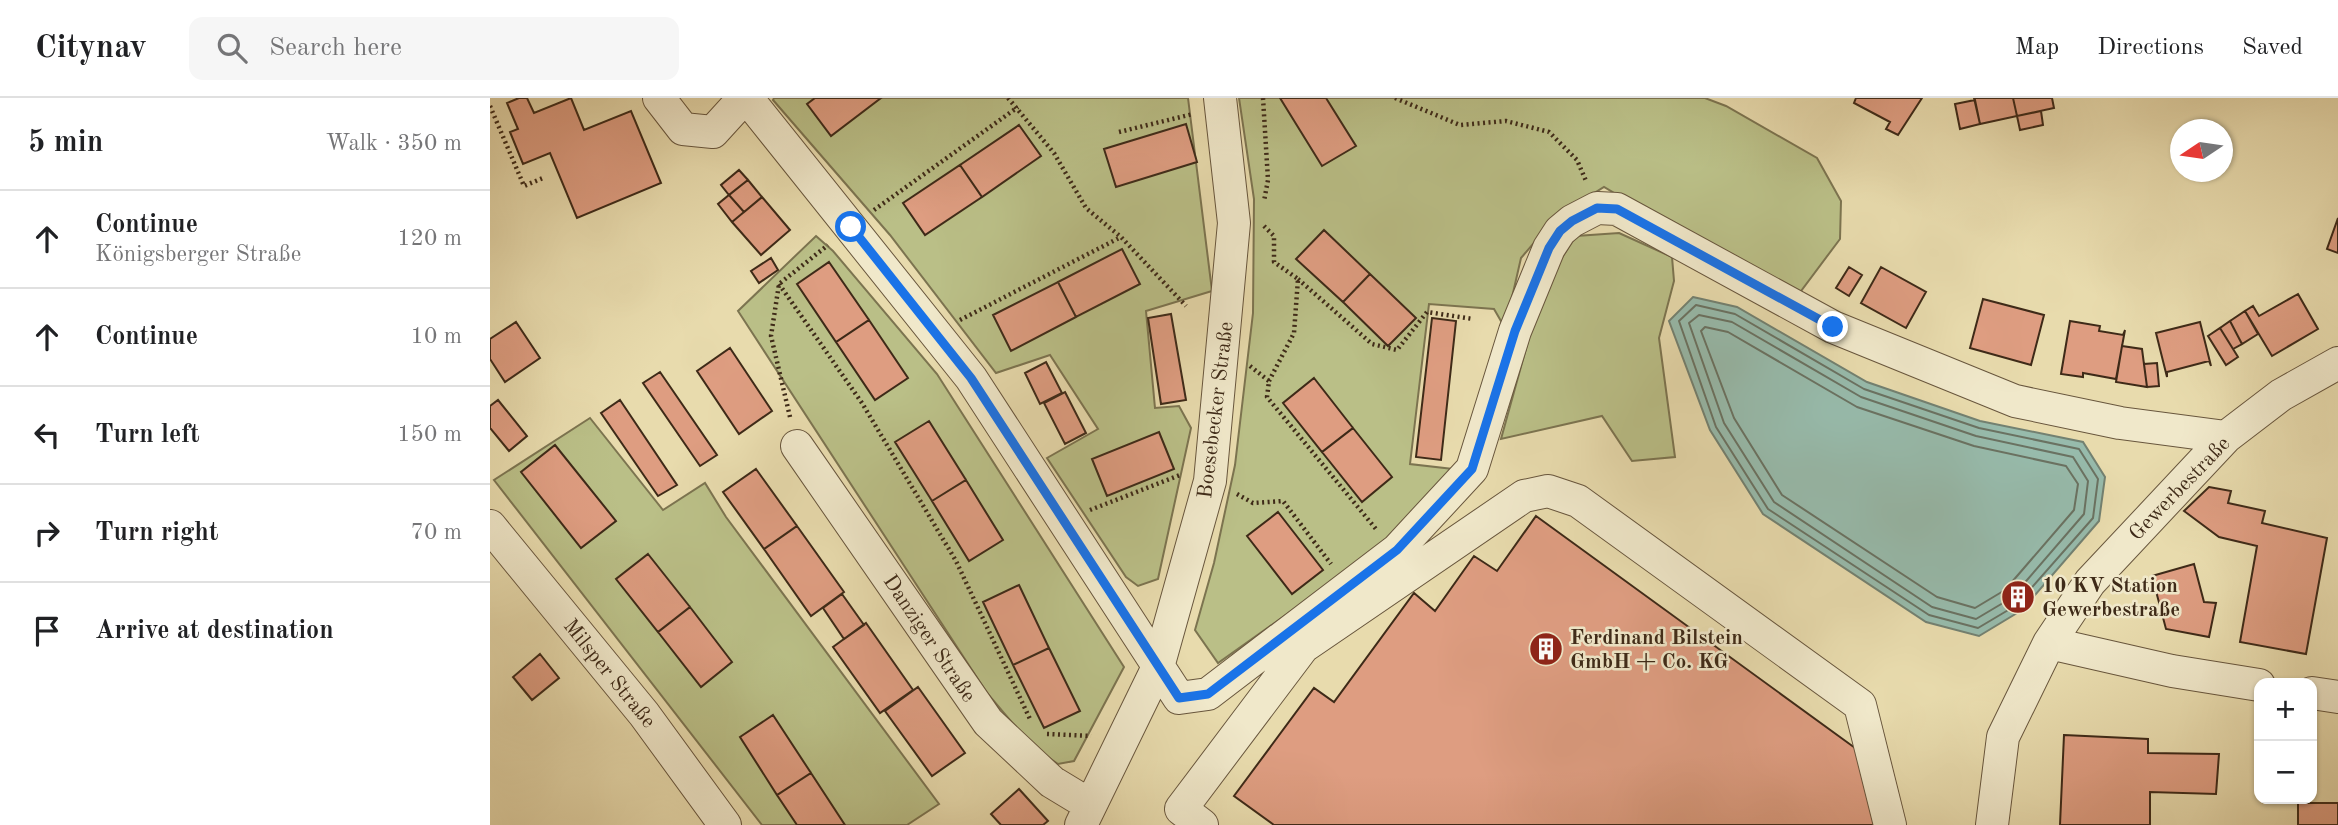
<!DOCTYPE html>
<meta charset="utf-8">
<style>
:root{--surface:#fff;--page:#f6f6f6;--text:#202124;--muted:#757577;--line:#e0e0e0}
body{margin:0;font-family:"Old Standard TT",serif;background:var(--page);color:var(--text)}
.controls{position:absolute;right:21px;bottom:21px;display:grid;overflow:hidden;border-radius:14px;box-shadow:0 2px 5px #0004}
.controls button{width:63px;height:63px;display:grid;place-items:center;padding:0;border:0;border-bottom:2px solid var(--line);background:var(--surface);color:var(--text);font:35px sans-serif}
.compass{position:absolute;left:1680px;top:21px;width:63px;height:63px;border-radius:50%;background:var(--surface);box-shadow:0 2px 5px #0004;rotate:257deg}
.stop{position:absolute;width:21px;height:21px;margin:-16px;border:5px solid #1a73e8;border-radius:50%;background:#fff}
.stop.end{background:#1a73e8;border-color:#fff;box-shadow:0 2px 7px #0008}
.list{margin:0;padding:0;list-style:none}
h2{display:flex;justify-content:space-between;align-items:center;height:91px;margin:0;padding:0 28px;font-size:30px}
h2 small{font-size:23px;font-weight:400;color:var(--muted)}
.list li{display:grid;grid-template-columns:46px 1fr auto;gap:21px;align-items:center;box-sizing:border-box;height:98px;padding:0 28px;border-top:2px solid var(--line)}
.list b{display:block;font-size:26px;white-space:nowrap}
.list p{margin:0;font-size:23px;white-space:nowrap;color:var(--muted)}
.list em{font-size:23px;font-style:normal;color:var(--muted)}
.icon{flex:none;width:38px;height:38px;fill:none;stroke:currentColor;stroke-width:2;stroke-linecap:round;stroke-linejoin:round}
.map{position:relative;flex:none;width:1848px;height:727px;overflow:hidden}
header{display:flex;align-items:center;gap:42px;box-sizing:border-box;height:98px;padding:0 35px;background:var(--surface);border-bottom:2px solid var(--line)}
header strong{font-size:33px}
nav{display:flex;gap:38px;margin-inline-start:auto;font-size:24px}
.search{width:490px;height:63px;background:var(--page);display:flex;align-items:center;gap:18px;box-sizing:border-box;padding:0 24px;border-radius:14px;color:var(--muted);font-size:26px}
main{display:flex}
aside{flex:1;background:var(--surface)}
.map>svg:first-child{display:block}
.green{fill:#babf87;stroke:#7c7450;stroke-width:2}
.water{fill:#97bbac;stroke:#738171;stroke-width:2}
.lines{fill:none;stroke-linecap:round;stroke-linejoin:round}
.shore{stroke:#6a7262;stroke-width:2}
.building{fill:#de9d81;stroke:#3e2a18;stroke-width:2}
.minor-casing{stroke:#68563d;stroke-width:34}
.path{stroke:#3e2a18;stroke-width:4.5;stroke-dasharray:2 3.5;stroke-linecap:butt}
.minor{stroke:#f0e8ca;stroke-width:32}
.route{stroke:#1a73e8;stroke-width:9}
.labels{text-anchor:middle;stroke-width:5;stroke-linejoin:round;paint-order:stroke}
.street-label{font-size:21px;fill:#3e2a18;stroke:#f0e8ca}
.poi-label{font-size:21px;font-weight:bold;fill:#3e2a18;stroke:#f0e8ca;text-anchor:start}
</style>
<header>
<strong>Citynav</strong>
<div class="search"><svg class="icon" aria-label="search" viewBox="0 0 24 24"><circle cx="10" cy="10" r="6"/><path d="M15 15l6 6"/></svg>Search here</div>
<nav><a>Map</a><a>Directions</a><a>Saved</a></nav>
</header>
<main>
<aside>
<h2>5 min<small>Walk · 350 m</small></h2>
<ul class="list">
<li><svg class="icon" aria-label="ahead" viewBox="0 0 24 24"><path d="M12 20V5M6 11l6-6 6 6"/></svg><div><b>Continue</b><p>Königsberger Straße</p></div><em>120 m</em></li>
<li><svg class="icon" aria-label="ahead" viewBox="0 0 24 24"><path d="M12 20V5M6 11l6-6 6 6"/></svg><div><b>Continue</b></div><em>10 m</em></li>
<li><svg class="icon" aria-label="left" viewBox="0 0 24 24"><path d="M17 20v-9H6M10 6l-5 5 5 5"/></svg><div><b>Turn left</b></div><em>150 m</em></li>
<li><svg class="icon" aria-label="right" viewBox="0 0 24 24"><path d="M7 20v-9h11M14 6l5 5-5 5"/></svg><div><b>Turn right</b></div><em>70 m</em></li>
<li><svg class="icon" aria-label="arrive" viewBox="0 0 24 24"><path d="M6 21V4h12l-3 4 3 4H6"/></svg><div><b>Arrive at destination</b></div></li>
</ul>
</aside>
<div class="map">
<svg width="1848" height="727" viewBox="0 0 1848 727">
<rect width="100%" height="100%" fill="#e8dbad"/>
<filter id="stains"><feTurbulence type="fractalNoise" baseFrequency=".00286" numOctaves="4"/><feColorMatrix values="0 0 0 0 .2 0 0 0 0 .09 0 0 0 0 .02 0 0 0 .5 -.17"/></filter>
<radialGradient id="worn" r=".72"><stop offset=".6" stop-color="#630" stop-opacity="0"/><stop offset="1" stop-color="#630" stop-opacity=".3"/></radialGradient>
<!-- green -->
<path class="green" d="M284 0H698L722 193 656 213 665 310 689 308 701 330 668 481 648 488 636 479 557 360 608 331 560 257 506 275 400 137 283 2Z
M749 0H1215L1236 8 1327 60 1351 103 1350 141 1308 197 1265 179 1114 89 1066 119 1031 160 1015 230 1004 211 939 206 920 366 972 372 892 449 728 565 705 532 724 465 745 367 763 215 764 101Z
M1129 135 1182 159 1184 183 1169 240 1185 359 1142 363 1112 318 1011 341 1053 189 1086 138Z
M326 138 343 153 447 276 634 569 584 663 568 666 542 648 497 595 248 213Z
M100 320 173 412 215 385 236 419 449 706 417 727H272L4 382Z"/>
<!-- water -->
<path class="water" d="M1203 199 1247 209 1377 284 1490 323 1593 344 1615 379 1609 423 1532 512 1489 538 1436 524 1273 416 1220 332 1179 223Z"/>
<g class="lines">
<!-- shore -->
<path class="shore" d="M1215 229 1238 234 1367 309 1484 348 1576 368 1588 386 1584 412 1515 492 1485 510 1447 499 1292 397 1244 320 1211 233Z
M1518 502 1486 521 1442 509 1284 404 1234 325 1199 225 1209 217 1242 224 1371 299 1486 338 1583 359 1598 383 1594 416 1531 489
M1525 508 1488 530 1439 517 1278 411 1226 329 1189 223 1206 207 1245 216 1374 291 1489 330 1589 351 1608 381 1603 420 1537 495"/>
</g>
<!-- building -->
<path class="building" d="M29 0H37L44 15 81 0 94 32 141 13 171 85 87 120 60 55 33 66 20 34 28 31 17 5Z
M325 0H391L341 38 317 6Z
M790 0H836L866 48 832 68Z
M1366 0H1432L1408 37 1396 31 1400 24 1364 5Z
M1484 0H1523L1527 18 1490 26Z
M1523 0H1562L1564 10 1527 18Z
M1485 2 1490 26 1470 31 1465 6Z
M1551 13 1553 27 1530 32 1527 18Z
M696 26 707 64 626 89 614 51Z
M529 27 551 58 492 99 470 67Z
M470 67 492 99 435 137 413 105Z
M249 72 258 82 239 97 231 87Z
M258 82 272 99 254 114 239 97Z
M239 97 254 114 242 124 228 106Z
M272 99 300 132 271 157 242 124Z
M1848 120V155L1837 151Z
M834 132 880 176 853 204 806 161Z
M632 151 650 186 586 219 568 184Z
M281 160 288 172 269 185 261 173Z
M339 164 379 222 346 244 307 186Z
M1359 169 1372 177 1359 198 1346 190Z
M1391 169 1436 194 1416 230 1371 205Z
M880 176 926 220 898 248 853 204Z
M568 184 586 219 521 253 503 217Z
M1808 196 1828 231 1782 258 1755 213 1763 208 1769 218Z
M1493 201 1554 217 1541 267 1480 250Z
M1755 213 1768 236 1752 246 1740 223Z
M681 216 696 302 671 306 658 220Z
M942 220 966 223 951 362 926 359Z
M379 222 418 280 385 302 346 244Z
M1580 223 1610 228 1609 233 1633 237 1635 232 1626 281 1593 275V279L1571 276Z
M1740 223 1752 246 1743 251 1730 230Z
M26 224 50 260 15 284 0 261V241Z
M1710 224 1721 268 1719 263 1677 274V279L1666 235Z
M1730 230 1748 259 1736 267 1718 238Z
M1632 248 1652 251 1657 289 1626 284Z
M240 250 282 313 249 336 207 273Z
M556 264 572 295 550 306 535 275Z
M1667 265 1669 288 1657 289 1654 266Z
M170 274 227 357 210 368 153 285Z
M824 280 863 330 832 354 793 305Z
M575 294 596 335 575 346 554 305Z
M8 302 37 338 19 353 0 330V308Z
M130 302 187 387 168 398 111 315Z
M439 323 476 382 442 403 405 344Z
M863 330 902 379 872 404 832 354Z
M669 334 684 371 617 398 602 361Z
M65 347 126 423 91 450 31 374Z
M266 371 307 428 274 451 233 394Z
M476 382 513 442 479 463 442 403Z
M1719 389 1741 393 1738 405 1775 413 1772 425 1837 440 1816 556 1750 544 1767 448 1729 439 1694 413Z
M788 414 833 472 802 496 757 438Z
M1046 418 1372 655 1390 727H784L744 698 824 590 844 604 924 495 945 513 984 458 1007 473Z
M307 428 354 494 321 518 274 451Z
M158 456 200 509 168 534 126 481Z
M1704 466 1714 504 1726 505 1719 539 1676 531 1662 478Z
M1523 485 1542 502 1532 512 1514 496Z
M529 487 559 550 523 567 493 504Z
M352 496 374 527 354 541 333 510Z
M200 509 242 564 211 589 168 534Z
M376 525 423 592 390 615 343 549Z
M559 550 590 613 554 630 523 567Z
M50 556 69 580 42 602 23 579Z
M428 589 475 655 442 678 395 613Z
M283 617 321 675 287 697 250 639Z
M1574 637 1658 641V655L1729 656 1726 696 1660 694V727H1570Z
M321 675 355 727H307L287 697Z
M529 691 558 723 553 727H511L501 716Z
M1808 705H1848V727H1808Z"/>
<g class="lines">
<!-- minor casing -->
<g class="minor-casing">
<path id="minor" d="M169 0 193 31 223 34 254 0
M257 0 481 280 689 600 718 596 907 452 982 371 1025 233 1059 150 1070 133 1082 123 1107 110 1127 111 1343 229 1525 303 1630 325 1736 339
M307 348 498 624 562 684 600 707
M0 428 154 616 235 727
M1559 545 1682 573 1769 587
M1822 595 1848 599
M591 727 668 569 720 383 744 125 730 0
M712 727 691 711 813 549 1034 398 1058 393 1088 403 1370 607 1400 727
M1502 727 1513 639 1559 545 1600 484 1736 339 1791 297 1848 265"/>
</g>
<!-- path -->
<path class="path" d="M518 0 564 55 596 110 631 139 696 208
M773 0 778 82 774 103
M905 0 970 27 1016 23 1059 34 1087 62 1096 83
M0 8 34 88 53 80
M629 34 703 16
M384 112 528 9
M774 128 784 138V164L808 181 804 235 779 283
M808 181 882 246 907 252 937 214 983 221
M289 186 372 305 466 463 540 621
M470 222 631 139
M760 268 779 283 777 299 886 431
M300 319 281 238 289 186 338 147
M747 396 763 405 793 403 841 466
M600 412 690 377
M557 636 601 638"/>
<!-- minor -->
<use href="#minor" class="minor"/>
</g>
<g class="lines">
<!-- route -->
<path class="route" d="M361 129 481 280 689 600 718 596 907 452 982 371 1025 233 1059 150 1070 133 1082 123 1107 110 1127 111 1343 229"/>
</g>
<!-- icons -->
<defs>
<g id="building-disc" transform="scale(1.75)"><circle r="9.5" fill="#8f2418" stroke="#f0e8ca"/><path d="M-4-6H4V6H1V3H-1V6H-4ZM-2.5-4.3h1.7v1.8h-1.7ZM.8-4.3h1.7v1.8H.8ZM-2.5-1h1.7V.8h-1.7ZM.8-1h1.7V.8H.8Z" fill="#fff"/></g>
</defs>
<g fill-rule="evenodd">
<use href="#building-disc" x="1528" y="499"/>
<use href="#building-disc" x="1056" y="551"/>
</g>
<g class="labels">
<!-- street labels -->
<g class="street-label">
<text transform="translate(725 312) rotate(-83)" y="7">Boesebecker Straße</text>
<text transform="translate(1689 390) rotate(-46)" y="7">Gewerbestraße</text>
<text transform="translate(440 540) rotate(56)" y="7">Danziger Straße</text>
<text transform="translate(120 575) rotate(51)" y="7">Milsper Straße</text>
</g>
<!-- poi labels -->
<g class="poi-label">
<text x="1552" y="494">10 KV Station<tspan x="1552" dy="24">Gewerbestraße</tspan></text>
<text x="1080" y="546">Ferdinand Bilstein<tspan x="1080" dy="24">GmbH + Co. KG</tspan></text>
</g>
</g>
<rect width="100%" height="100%" filter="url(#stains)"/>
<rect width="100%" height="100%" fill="url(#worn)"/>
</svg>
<div class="controls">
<button>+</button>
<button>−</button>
</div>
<svg class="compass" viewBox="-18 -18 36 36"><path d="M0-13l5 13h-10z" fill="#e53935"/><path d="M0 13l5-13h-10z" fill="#757577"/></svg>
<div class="stop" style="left:361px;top:129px"></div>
<div class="stop end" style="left:1343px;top:229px"></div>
</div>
</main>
